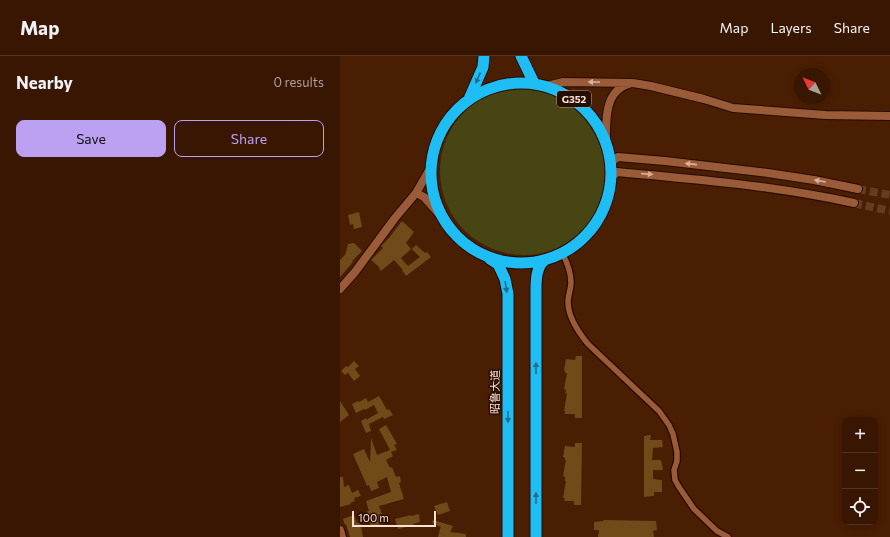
<!DOCTYPE html>
<meta charset="utf-8">
<style>
:root{--surface:#381602;--page:#3f1f0c;--text:#f1f3f6;--muted:#ab9f99;--line:#523524;--accent:#bca0f2}
body{margin:0;font-family:Commissioner,"Noto Sans SC",sans-serif;background:var(--page);color:var(--text)}
.controls{position:absolute;right:12px;bottom:12px;display:grid;overflow:hidden;border-radius:8px;box-shadow:0 2px 10px #0003}
.controls button{width:36px;height:36px;display:grid;place-items:center;padding:0;border:0;border-bottom:1px solid var(--line);background:var(--surface);color:var(--text);font:20px sans-serif}
.compass{position:absolute;left:454px;top:12px;width:36px;height:36px;border-radius:50%;background:var(--surface);box-shadow:0 2px 10px #0003;rotate:313deg}
.scale{position:absolute;left:12px;bottom:10px;width:84px;box-sizing:border-box;padding-left:4px;border:2px solid #fde0d1;border-top:0;font-size:11px;line-height:14px;white-space:nowrap;color:#fde0d1;-webkit-text-stroke:3px #260d02;paint-order:stroke}
.list{margin:0;padding:0;list-style:none}
h2{display:flex;justify-content:space-between;align-items:center;height:52px;margin:0;padding:0 16px;font-size:17px}
h2 small{font-size:13px;font-weight:400;color:var(--muted)}
.actions{display:flex;gap:8px;padding:12px 16px}
.actions a{flex:1;padding:9px 0;border:1px solid var(--accent);border-radius:8px;text-align:center;font-size:14px;color:var(--accent)}
.actions .main{background:var(--accent);color:#111}
.icon{flex:none;width:22px;height:22px;fill:none;stroke:currentColor;stroke-width:2;stroke-linecap:round;stroke-linejoin:round}
.map{position:relative;flex:none;width:550px;height:481px;overflow:hidden}
header{display:flex;align-items:center;gap:24px;box-sizing:border-box;height:56px;padding:0 20px;background:var(--surface);border-bottom:1px solid var(--line)}
header strong{font-size:19px}
nav{display:flex;gap:22px;margin-inline-start:auto;font-size:14px}
main{display:flex}
aside{flex:1;background:var(--surface)}
.map>svg:first-child{display:block}
.green{fill:#464513}
.building{fill:#704a19}
.lines{fill:none;stroke-linecap:round;stroke-linejoin:round}
.secondary-tunnel{stroke:#653b22;stroke-width:8;stroke-dasharray:8 4;stroke-linecap:butt}
.street-casing{stroke:#280b00;stroke-width:8}
.secondary-casing{stroke:#280b00;stroke-width:10}
.highway-casing{stroke:#280b00;stroke-width:13}
.street{stroke:#995b38;stroke-width:5.5}
.secondary{stroke:#995b38;stroke-width:8}
.highway{stroke:#1ebef5;stroke-width:11}
.oneway{fill:#226e88}
.oneway2{fill:#dab19b}
.labels{text-anchor:middle;stroke-width:3;stroke-linejoin:round;paint-order:stroke}
.shield{fill:#260d02;stroke:#bca193;stroke-width:1}
.shield-label{font-size:10px;font-weight:bold;fill:#fde0d1}
.street-label{font-size:11px;fill:#fde0d1;stroke:#260d02}
</style>
<header>
<strong>Map</strong>
<nav><a>Map</a><a>Layers</a><a>Share</a></nav>
</header>
<main>
<aside>
<h2>Nearby<small>0 results</small></h2>
<ul class="list">
</ul>
<div class="actions"><a class="main">Save</a><a>Share</a></div>
</aside>
<div class="map">
<svg width="550" height="481" viewBox="0 0 550 481">
<rect width="100%" height="100%" fill="#4a1e03"/>
<!-- green -->
<path class="green" d="M100 115a84 84 0 1 1 168 0a84 84 0 1 1-168 0Z"/>
<!-- building -->
<path class="building" d="M19 156 22 171 14 173 13 168 10 169 8 159Z
M62 165 74 176 66 187 71 193 61 202 68 210 80 201 72 193 76 189 85 197 87 196 91 201 66 220 62 214H63L54 204 41 215 38 210 31 204 43 192 41 190 49 182Z
M14 187 22 195 12 205 13 206 0 221V204L5 199 8 188Z
M236 300H242V362H235V358H225V355H224L227 337 225 338 226 334 224 333 227 317H225V315L224 314 226 303 235 304Z
M14 305 19 310 15 313 20 320 14 325 8 317 5 319 1 315 6 310 8 311Z
M39 340 47 354 49 353 53 359 44 363 43 361 29 368 31 375 26 377 21 365 26 362V364L38 357 34 349 25 354 24 353 16 357 12 348 18 345 19 346 26 342 28 346Z
M0 345 9 359 0 366Z
M46 369 57 388 54 389 57 394 51 396 53 400 46 404 50 412 52 411 56 421 60 420 61 426 59 427 64 443 39 450 45 467 31 471 27 455H29L26 445 51 436 47 421 37 426 39 432 31 435 29 429 27 430 13 398 24 393 30 406 31 382 37 399 50 394 39 373Z
M311 379 310 384H322L323 391 313 392 312 404H321L323 414H313V423L322 424V436H314V440L304 441V380Z
M235 387H242L241 449H234V445H224L225 442H223L226 425H225V421L223 420 226 404H225V402L223 401 225 390 235 391Z
M0 421H3L4 431 9 429 12 437 18 434 21 440 14 442 15 445 10 447 11 448 0 451Z
M107 446 110 455 98 459 94 450Z
M79 458 80 466 73 468 74 469 58 473 55 463 71 459V460Z
M14 459 17 467 20 466 23 481H10L6 468 5 469 3 463Z
M93 464 113 470 110 476 126 478V481H98L100 473 101 471 92 467Z
M264 464 316 465 317 474 313 475 314 481H258L259 474H254V466L263 465Z"/>
<g class="lines">
<!-- secondary-tunnel -->
<path class="secondary-tunnel" d="M518 133 550 139
M514 147 550 155"/>
<!-- street casing -->
<g class="street-casing">
<path id="street" d="M222 197C227 206 231 216 231 227 231 233 228 239 228 246 228 260 239 277 248 288L319 355 329 369 333 378 337 396V405L334 414 335 424 339 431 354 453 377 475 388 481"/>
</g>
<!-- secondary casing -->
<g class="secondary-casing">
<path id="secondary" d="M207 30 223 26 293 27 311 30 364 43 393 52 486 59 550 60
M266 86C266 65 264 35 289 28
M271 106 278 101 325 105 428 117 474 124 518 133
M271 122 277 116C356 123 436 130 514 147
M76 137 84 141 101 160
M0 233 15 216 55 162 76 137 91 111
M0 474 2 481"/>
</g>
<!-- highway casing -->
<g class="highway-casing">
<path id="highway" d="M181 0 194 27
M91 117a90 90 0 1 1 180 0a90 90 0 1 1-180 0Z
M129 43 143 11 144 0
M150 203 158 208 165 223 168 238V481
M196 481V235C196 225 196 210 205 204"/>
</g>
<!-- street -->
<use href="#street" class="street"/>
<!-- secondary -->
<use href="#secondary" class="secondary"/>
<!-- highway -->
<use href="#highway" class="highway"/>
</g>
<!-- one-way arrows -->
<defs><path id="oneway-solid" d="M-6-.8H1V-3.2L6.5 0L1 3.2V.8H-6Z"/></defs>
<g class="oneway">
<use href="#oneway-solid" transform="translate(138 22) rotate(113)"/>
<use href="#oneway-solid" transform="translate(166 231) rotate(81)"/>
<use href="#oneway-solid" transform="translate(196 312) rotate(-90)"/>
<use href="#oneway-solid" transform="translate(168 361) rotate(90)"/>
<use href="#oneway-solid" transform="translate(196 442) rotate(-90)"/>
</g>
<g class="oneway2">
<use href="#oneway-solid" transform="translate(254 26) rotate(-180)"/>
<use href="#oneway-solid" transform="translate(351 108) rotate(-174)"/>
<use href="#oneway-solid" transform="translate(307 118) rotate(5)"/>
<use href="#oneway-solid" transform="translate(480 125) rotate(-170)"/>
</g>
<g class="labels">
<!-- shield labels -->
<rect class="shield" x="217" y="35" width="34" height="16" rx="3"/>
<g class="shield-label">
<text x="234" y="47">G352</text>
</g>
<!-- street labels -->
<g class="street-label">
<text transform="translate(155 336) rotate(-90)" y="4">昭鲁大道</text>
</g>
</g>
</svg>
<div class="controls">
<button>+</button>
<button>−</button>
<button><svg class="icon" aria-label="locate" viewBox="0 0 24 24"><circle cx="12" cy="12" r="6"/><path d="M12 2v4M12 18v4M2 12h4M18 12h4"/></svg></button>
</div>
<svg class="compass" viewBox="-18 -18 36 36"><path d="M0-13l5 13h-10z" fill="#e53935"/><path d="M0 13l5-13h-10z" fill="#ab9f99"/></svg>
<div class="scale">100 m</div>
</div>
</main>
